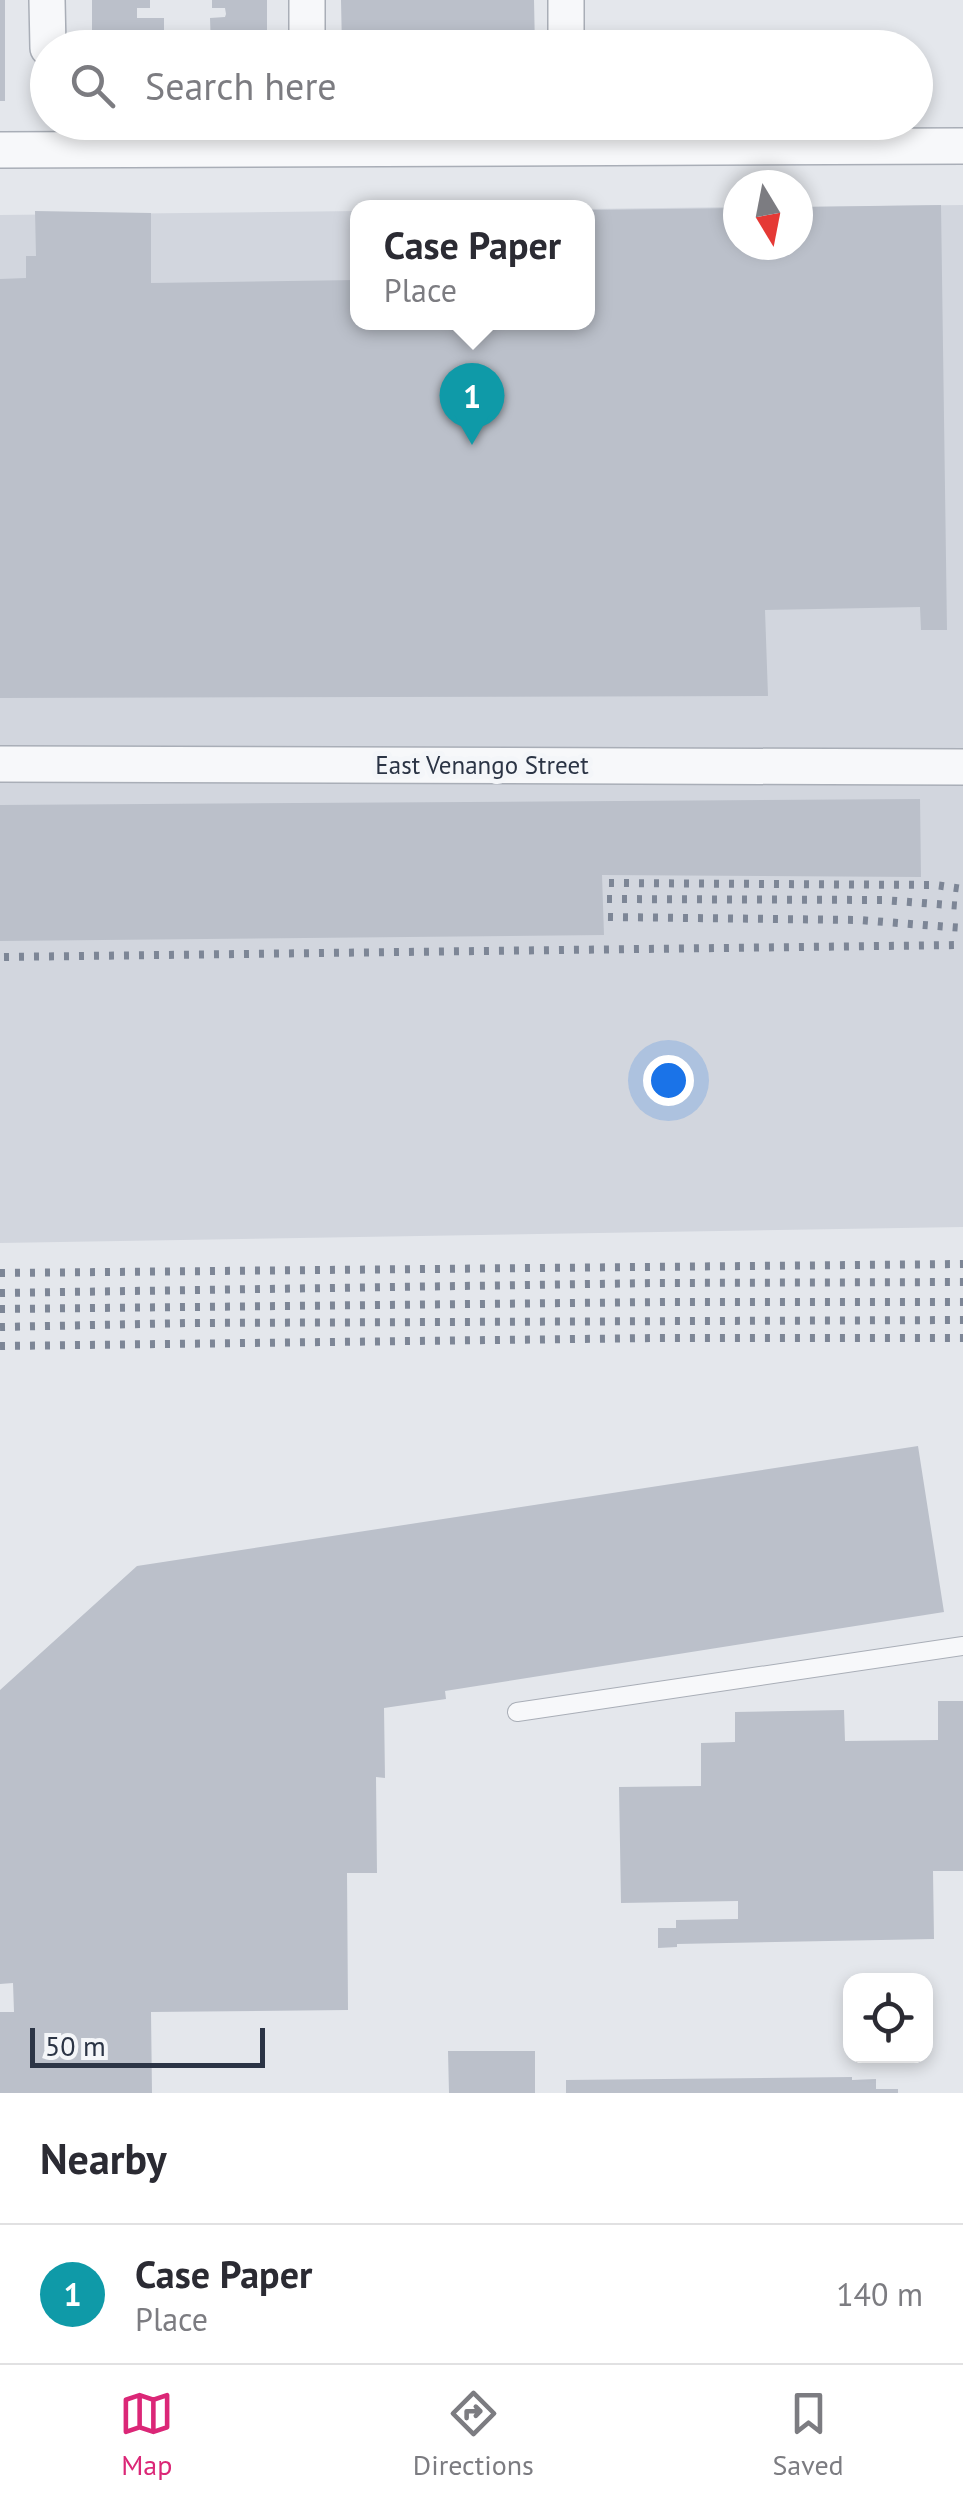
<!DOCTYPE html>
<style>
:root{--surface:#fff;--page:#f2f2f3;--text:#2b2b33;--muted:#7c7c81;--line:#e1e1e2;--accent:#db2777}
body{margin:0;font-family:"PT Sans",sans-serif;background:var(--page);color:var(--text)}
.controls{position:absolute;right:30px;bottom:30px;display:grid;overflow:hidden;border-radius:20px;box-shadow:0 5px 15px #0003}
.controls button{width:90px;height:90px;display:grid;place-items:center;padding:0;border:0;border-bottom:2px solid var(--line);background:var(--surface);color:var(--text);font:50px sans-serif}
.compass{position:absolute;left:723px;top:170px;width:90px;height:90px;border-radius:50%;background:var(--surface);box-shadow:0 5px 15px #0003;rotate:170deg}
.scale{position:absolute;left:30px;bottom:25px;width:235px;box-sizing:border-box;padding-left:10px;border:5px solid #2b3445;border-top:0;font-size:28px;line-height:35px;white-space:nowrap;color:#2b3445;-webkit-text-stroke:8px #f4f6f9;paint-order:stroke}
.you{position:absolute;left:668px;top:1080px;width:35px;height:35px;margin:-25px;border:8px solid #fff;border-radius:50%;background:#1a73e8;box-shadow:0 0 0 15px #1a73e833}
.badge{display:grid;place-items:center;width:65px;height:65px;border-radius:50%;background:var(--accent);color:#fff;font-size:32px;font-weight:700}
.pin{position:absolute;translate:-50% -82px;filter:drop-shadow(0 2px 5px #0008)}
.pin::after{content:'';position:absolute;top:52px;width:35px;height:30px;background:inherit;clip-path:polygon(0 0,100% 0,50% 100%)}
.popup{position:absolute;left:350px;top:200px;width:245px;height:130px;box-sizing:border-box;display:grid;place-content:center;border-radius:20px;background:var(--surface);filter:drop-shadow(0 2px 8px #0005);font-size:32px;white-space:nowrap;color:var(--muted)}
.popup b{font-size:38px;color:var(--text)}
.popup::after{content:'';position:absolute;left:50%;top:100%;margin-left:-20px;border:20px solid transparent;border-top-color:var(--surface)}
.list{margin:0;padding:0;list-style:none}
h2{display:flex;justify-content:space-between;align-items:center;height:130px;margin:0;padding:0 40px;font-size:42px}
h2 small{font-size:32px;font-weight:400;color:var(--muted)}
.list li{display:grid;grid-template-columns:65px 1fr auto;gap:30px;align-items:center;box-sizing:border-box;height:140px;padding:0 40px;border-top:2px solid var(--line)}
.list b{display:block;font-size:38px;white-space:nowrap}
.list p{margin:0;font-size:32px;white-space:nowrap;color:var(--muted)}
.list em{font-size:32px;font-style:normal;color:var(--muted)}
.icon{flex:none;width:55px;height:55px;fill:none;stroke:currentColor;stroke-width:2;stroke-linecap:round;stroke-linejoin:round}
.map{position:relative;flex:none;width:963px;height:2093px;overflow:hidden}
.search{position:absolute;background:var(--surface);box-shadow:0 5px 15px #0003;left:30px;right:30px;top:30px;height:110px;display:flex;align-items:center;gap:25px;box-sizing:border-box;padding:0 35px;border-radius:55px;color:var(--muted);font-size:38px}
.sheet{height:270px;background:var(--surface)}
nav{display:flex;justify-content:space-around;align-items:center;box-sizing:border-box;height:140px;border-top:2px solid var(--line);background:var(--surface);font-size:28px;color:var(--muted)}
nav a{display:grid;justify-items:center;gap:5px}
nav .on{color:var(--accent)}
.map>svg:first-child{display:block}
.built{fill:#d2d6de}
.building{fill:#bbc0ca}
.lines{fill:none;stroke-linecap:round;stroke-linejoin:round}
.lane-casing{stroke:#a9aeb7;stroke-width:20}
.street-casing{stroke:#a9aeb7;stroke-width:38}
.lane{stroke:#f7f8fa;stroke-width:18}
.street{stroke:#f7f8fa;stroke-width:35}
.rail{stroke:#7d8696;stroke-width:8;stroke-dasharray:5 10;stroke-linecap:butt}
.labels{text-anchor:middle;stroke-width:10;stroke-linejoin:round;paint-order:stroke}
.street-label{font-size:25px;fill:#2b3445;stroke:#f4f6f9}
</style>
<div class="map">
<svg width="963" height="2093" viewBox="0 0 963 2093">
<rect width="100%" height="100%" fill="#e4e7ec"/>
<!-- built -->
<path class="built" d="M963 205V1227L0 1243V215L357 211V322H587V209L738 207V245H798V207Z"/>
<!-- building -->
<path class="building" d="M0 0H5V101H0Z
M92 0H150V8H137V18H164V31H151V48H92Z
M212 0H267V48H211L210 18 225 17 226 14 225 8H212Z
M341 0H534L535 48H342Z
M941 205 947 630H921L920 607 765 610 768 696 0 698V279L26 278V256H36L35 211 151 213V283L357 280V322H587V210L738 208V245H798V207Z
M920 799 921 877 602 875 604 935 0 941V805Z
M918 1446 944 1612 445 1691 446 1699 384 1708 385 1778 376 1777 377 1873H347L348 2010 151 2012 152 2093H0V2012H14L13 1983 0 1984V1690L137 1566Z
M938 1701H963V1871H933L934 1939 677 1944V1947L658 1948V1928H676V1920L738 1919V1901L621 1903 619 1787 701 1786V1743L735 1742V1712L844 1710 845 1741 938 1740Z
M448 2051H535V2093H449Z
M852 2077V2080L876 2079V2089H898V2093H566V2080Z"/>
<g class="lines">
<!-- lane casing -->
<g class="lane-casing">
<path id="lane" d="M517 1712 963 1646"/>
</g>
<!-- street casing -->
<g class="street-casing">
<path id="street" d="M47 0 48 48
M307 0V48
M566 0V48
M0 150 963 146
M0 764 963 767"/>
</g>
<!-- lane -->
<use href="#lane" class="lane"/>
<!-- street -->
<use href="#street" class="street"/>
<!-- rail -->
<path class="rail" d="M609 883 935 885 963 889
M607 899 883 900 963 906
M608 917 859 920 963 928
M4 957 963 945
M0 1273 963 1264
M0 1293 658 1283 963 1282
M0 1309 665 1302H963
M0 1327 190 1323 963 1320
M0 1346 659 1338H963"/>
</g>
<g class="labels">
<!-- street labels -->
<g class="street-label">
<text x="482" y="774">East Venango Street</text>
</g>
</g>
</svg>
<div class="controls">
<button><svg class="icon" aria-label="locate" viewBox="0 0 24 24"><circle cx="12" cy="12" r="6"/><path d="M12 2v4M12 18v4M2 12h4M18 12h4"/></svg></button>
</div>
<svg class="compass" viewBox="-18 -18 36 36"><path d="M0-13l5 13h-10z" fill="#e53935"/><path d="M0 13l5-13h-10z" fill="#7c7c81"/></svg>
<div class="scale">50 m</div>
<div class="you"></div>
<div class="pin badge" style="left:472px;top:445px;background:#0f9aa8">1</div>
<div class="popup"><b>Case Paper</b>Place</div>
<div class="search"><svg class="icon" aria-label="search" viewBox="0 0 24 24"><circle cx="10" cy="10" r="6"/><path d="M15 15l6 6"/></svg>Search here</div>
</div>
<section class="sheet">
<h2>Nearby<small></small></h2>
<ul class="list">
<li><span class="badge" style="background:#0f9aa8">1</span><div><b>Case Paper</b><p>Place</p></div><em>140 m</em></li>
</ul>
</section>
<nav>
<a class="on"><svg class="icon" aria-label="map" viewBox="0 0 24 24"><path d="M3 6l6-2 6 2 6-2v14l-6 2-6-2-6 2zM9 4v14M15 6v14"/></svg>Map</a>
<a><svg class="icon" aria-label="directions" viewBox="0 0 24 24"><path d="M12 3l9 9-9 9-9-9zM9 14v-3h6M13 9l2 2-2 2"/></svg>Directions</a>
<a><svg class="icon" aria-label="saved" viewBox="0 0 24 24"><path d="M7 4h10v16l-5-4-5 4z"/></svg>Saved</a>
</nav>
